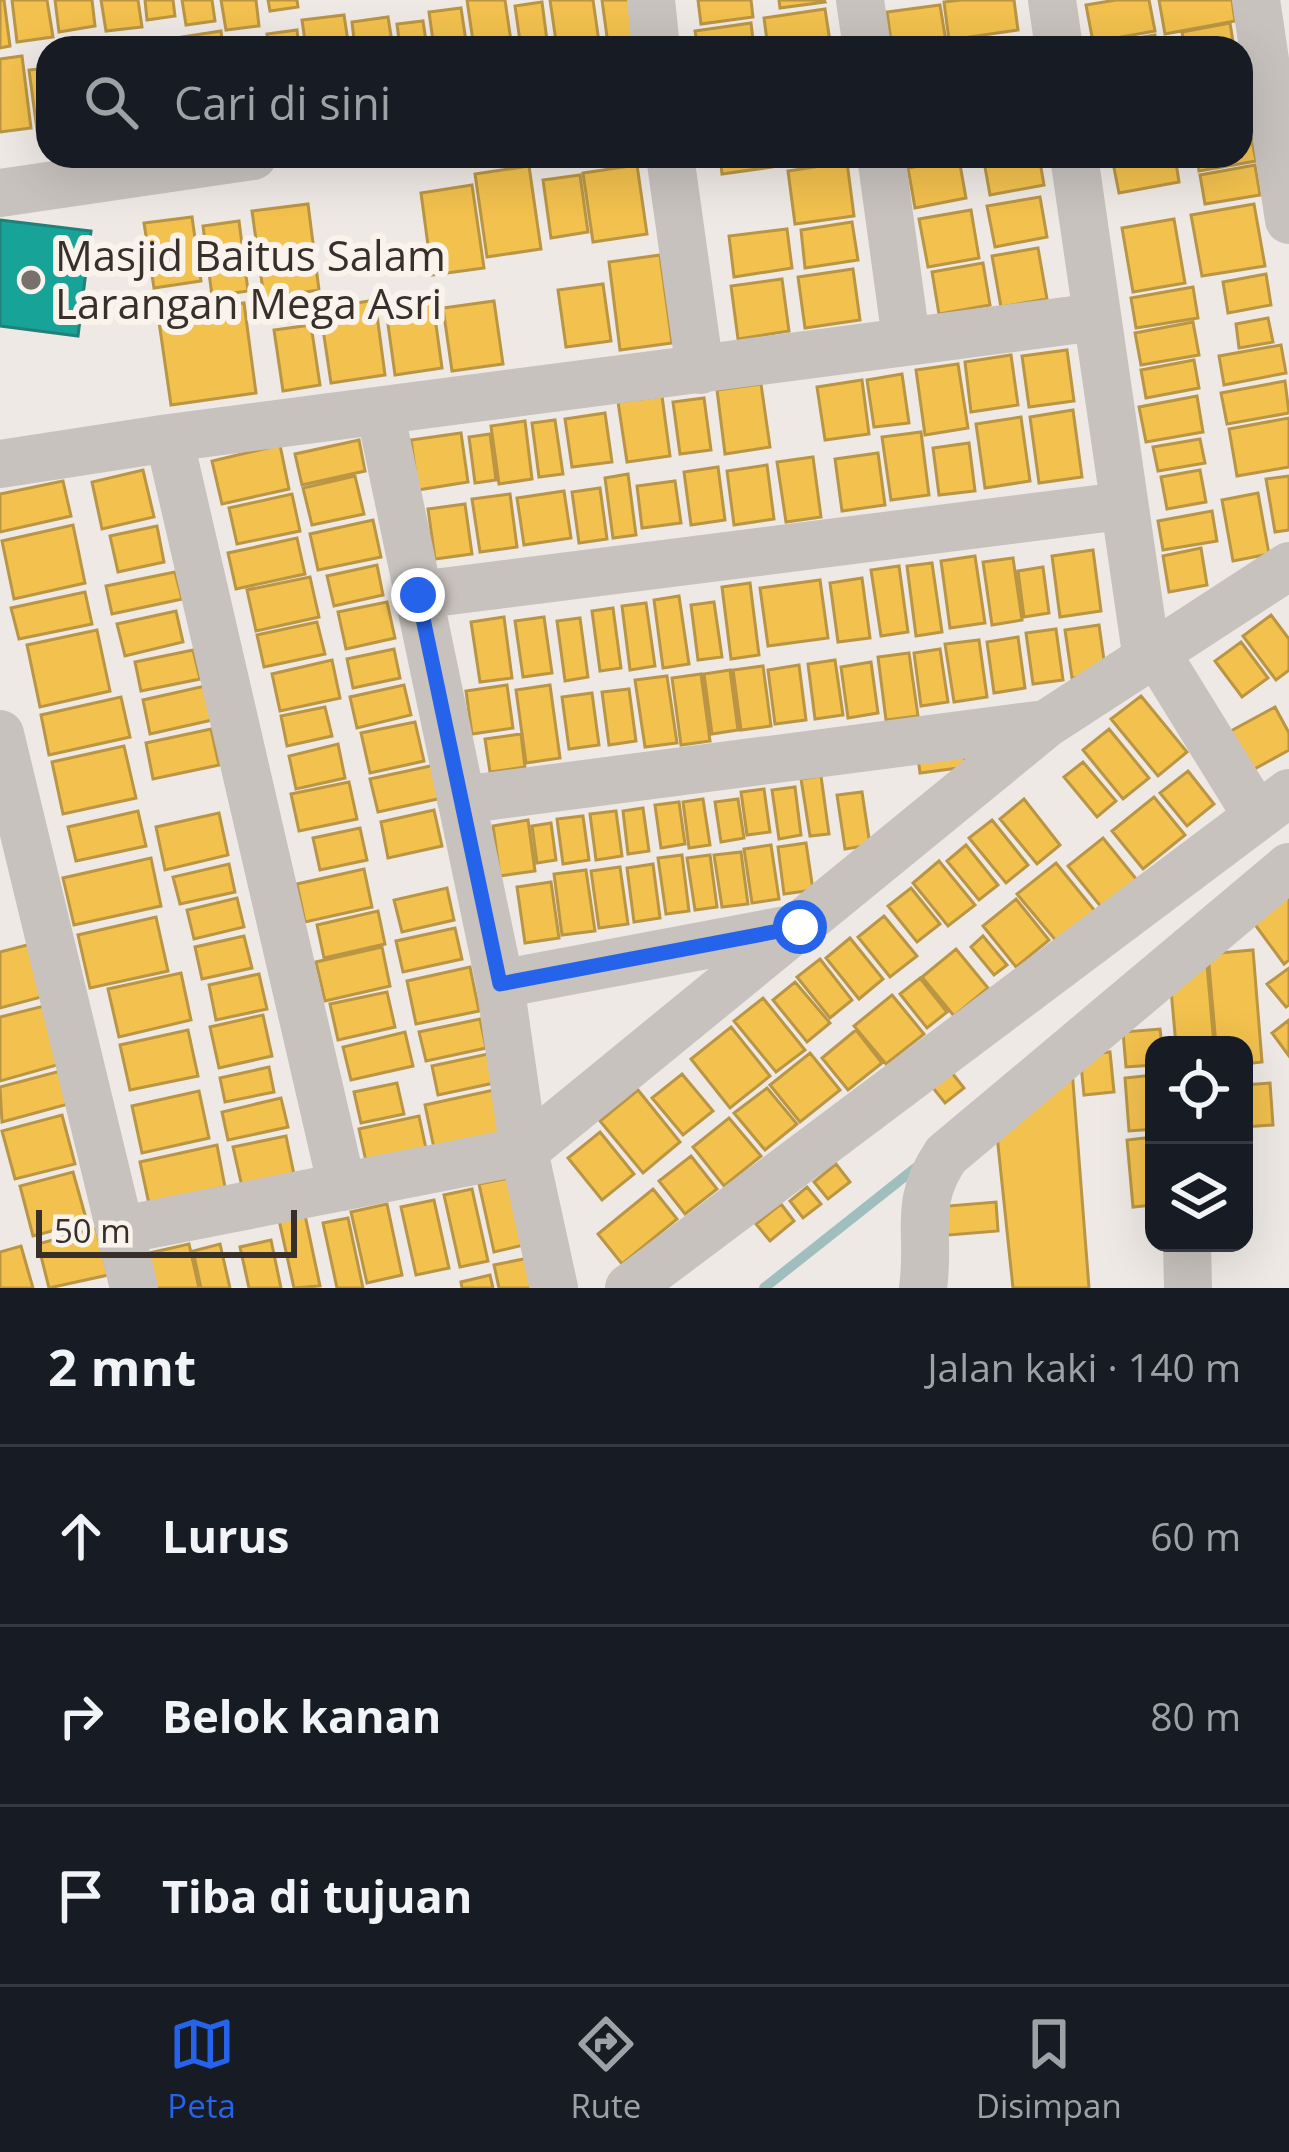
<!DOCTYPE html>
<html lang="id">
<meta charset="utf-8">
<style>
:root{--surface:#171b24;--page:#20242c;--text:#f1f3f6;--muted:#9ea1a6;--line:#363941;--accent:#2563eb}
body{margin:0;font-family:"Open Sans",sans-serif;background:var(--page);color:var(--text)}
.controls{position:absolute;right:36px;bottom:36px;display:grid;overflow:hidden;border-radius:24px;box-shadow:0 12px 48px #0002}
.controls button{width:108px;height:108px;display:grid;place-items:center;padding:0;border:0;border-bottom:3px solid var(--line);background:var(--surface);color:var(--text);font:60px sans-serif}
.scale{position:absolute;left:36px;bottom:30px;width:261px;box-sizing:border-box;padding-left:12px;border:6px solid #382f2a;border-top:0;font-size:33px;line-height:42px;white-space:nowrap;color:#382f2a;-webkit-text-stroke:9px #f9f3ec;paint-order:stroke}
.stop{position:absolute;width:36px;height:36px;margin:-27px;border:9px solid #2563eb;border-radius:50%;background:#fff}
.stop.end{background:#2563eb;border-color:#fff;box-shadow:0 3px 12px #0008}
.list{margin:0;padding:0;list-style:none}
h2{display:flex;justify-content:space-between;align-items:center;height:156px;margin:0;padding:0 48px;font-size:51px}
h2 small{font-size:39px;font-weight:400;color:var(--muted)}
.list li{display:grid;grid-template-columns:78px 1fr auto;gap:36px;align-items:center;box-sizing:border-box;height:180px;padding:0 48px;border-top:3px solid var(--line)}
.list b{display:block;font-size:45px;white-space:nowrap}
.list em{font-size:39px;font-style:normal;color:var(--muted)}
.icon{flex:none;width:66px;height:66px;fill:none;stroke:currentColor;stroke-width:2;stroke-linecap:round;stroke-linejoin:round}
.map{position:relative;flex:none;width:1289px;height:1288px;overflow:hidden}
.search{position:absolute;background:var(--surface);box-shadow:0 12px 48px #0002;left:36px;right:36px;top:36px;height:132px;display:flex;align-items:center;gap:30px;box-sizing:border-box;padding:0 42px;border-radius:36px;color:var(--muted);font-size:45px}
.sheet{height:696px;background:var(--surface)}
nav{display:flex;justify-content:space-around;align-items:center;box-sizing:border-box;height:168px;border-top:3px solid var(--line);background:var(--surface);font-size:33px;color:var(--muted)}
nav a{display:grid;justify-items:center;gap:6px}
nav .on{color:var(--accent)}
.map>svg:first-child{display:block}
.homes{fill:#f2c14e;stroke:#ba9543;stroke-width:3}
.public{fill:#17a398;stroke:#218077;stroke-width:3}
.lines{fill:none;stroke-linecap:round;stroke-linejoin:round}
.stream{stroke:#a1bebe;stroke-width:10}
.minor{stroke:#c7c2bd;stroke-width:48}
.route{stroke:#2563eb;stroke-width:15}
.poi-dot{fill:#78706b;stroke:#f9f3ec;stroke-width:4.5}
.labels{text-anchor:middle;stroke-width:12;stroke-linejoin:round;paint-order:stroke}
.poi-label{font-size:42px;fill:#382f2a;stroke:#f9f3ec;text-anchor:start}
</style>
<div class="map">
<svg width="1289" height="1288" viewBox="0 0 1289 1288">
<rect width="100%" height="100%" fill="#eee9e4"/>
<!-- homes -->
<path class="homes" d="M0 0H4L10 46 0 48Z
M12 0H47L53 37 17 42Z
M55 0H92L95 26 59 32Z
M101 0H138L142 27 106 31Z
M145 0H173L175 16 147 20Z
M182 0H212L215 21 186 25Z
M221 0H256L259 26 226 30Z
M268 0H297L298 7 270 11Z
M467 0H505L512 48H474Z
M550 0H593L599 42 557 48Z
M602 0H636L641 40 608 44Z
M698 0H751L753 17 701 24Z
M779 0H824L825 2 780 8Z
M961 0H1014L1018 30 949 40 944 2Z
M1116 0H1149L1155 31 1093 42 1086 5Z
M1159 0H1232L1235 21 1165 34Z
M542 2 548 48H521L515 6Z
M940 5 947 48H892L887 12Z
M461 8 467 48H434L429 12Z
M825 9 831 48H768L764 18Z
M344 15 349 48H306L302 20Z
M388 17 393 48H355L352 22Z
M423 21 427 48H400L397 24Z
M751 23 754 48H698L695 31Z
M1230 23 1234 48H1185L1182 32Z
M297 30 299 48H269L267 34Z
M221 31 223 48H184L182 37Z
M1155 35 1158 48H1092V46Z
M22 56 31 128 0 132V59Z
M48 68V129L37 130 29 70Z
M1247 95 1253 128 1241 130V96Z
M1251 136 1256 161 1199 171 1197 156H1241V138Z
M720 156H771L772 167 722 174Z
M983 156H1039L1044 185 990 195Z
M1126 156H1175L1179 182 1119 193 1112 158Z
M959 159 966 198 915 208 908 168Z
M847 162 854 216 795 224 788 171Z
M637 165 647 234 593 242 583 173Z
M1255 165 1260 195 1205 204 1200 175Z
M529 166 541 249 487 257 475 174Z
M580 175 588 232 551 238 543 180Z
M472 185 484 268 432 275 421 193Z
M1040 197 1047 237 995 247 987 206Z
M308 204 319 290 264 298 252 211Z
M1254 204 1265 266 1202 276 1191 215Z
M971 210 979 258 928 267 919 219Z
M192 217 201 281 154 288 144 223Z
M1174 219 1185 283 1133 292 1122 228Z
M239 221 248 291 212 296 203 226Z
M852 222 858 260 805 268 801 230Z
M787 229 792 268 734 277 729 236Z
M1038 248 1047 299 1001 307 992 256Z
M660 255 672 343 620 350 609 262Z
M983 263 990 305 939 314 932 272Z
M853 269 860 320 805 328 798 277Z
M1266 274 1271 305 1228 313 1223 282Z
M782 279 789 331 738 339 731 286Z
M603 284 611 341 566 347 558 290Z
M1193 287 1198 318 1136 328 1131 298Z
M375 300 385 375 331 383 320 309Z
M494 301 503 364 452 371 443 308Z
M244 303 256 393 171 405 158 315Z
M433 303 442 368 395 375 386 310Z
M1268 318 1273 342 1239 348 1236 324Z
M1193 322 1199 355 1141 365 1135 333Z
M311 325 320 385 283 391 274 330Z
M1281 345 1286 373 1224 385 1219 356Z
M1067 350 1074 401 1029 407 1022 356Z
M1011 355 1018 405 971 412 965 362Z
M1194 360 1199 388 1146 398 1141 370Z
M958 364 968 428 925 435 916 370Z
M902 374 909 423 874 427 867 380Z
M862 380 869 434 825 440 817 387Z
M1285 381 1289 413 1227 424 1221 393Z
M761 384 770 447 725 454 717 390Z
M662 396 670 456 627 462 618 402Z
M1197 396 1203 432 1146 442 1139 407Z
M704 398 711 450 680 454 673 402Z
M1073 410 1082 477 1039 483 1030 417Z
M605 413 612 462 572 467 565 419Z
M1021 417 1030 481 985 488 976 424Z
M1289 418V467L1237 476 1229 429Z
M555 420 563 474 539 477 532 423Z
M525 421 532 479 499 484 491 426Z
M921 432 929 495 891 500 882 437Z
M461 433 468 482 418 490 411 440Z
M490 434 496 480 475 483 469 437Z
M1200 439 1205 463 1158 471 1153 447Z
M359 440 365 471 302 485 295 454Z
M969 443 975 491 939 495 933 448Z
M280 445 289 489 222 504 212 461Z
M878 453 885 505 842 511 835 459Z
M813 457 821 517 786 522 777 462Z
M767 465 774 519 734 525 727 471Z
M718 467 725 520 691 525 684 472Z
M143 470 154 517 102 529 92 482Z
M1200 470 1206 502 1167 509 1161 477Z
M628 474 636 535 613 538 605 478Z
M355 476 364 514 312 525 303 488Z
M1289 476V530L1275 532 1266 479Z
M63 481 71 516 0 532V494Z
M675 481 681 523 642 528 637 486Z
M600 488 607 539 579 543 572 492Z
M564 491 571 538 524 545 517 498Z
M1258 493 1269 554 1233 561 1222 500Z
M292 494 300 531 237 544 229 508Z
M510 494 517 547 480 552 472 499Z
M465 504 472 554 435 559 428 509Z
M1212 511 1217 541 1163 550 1158 521Z
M373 520 381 557 318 570 310 534Z
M73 525 85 583 14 599 2 541Z
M157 526 164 562 118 572 110 536Z
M297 538 305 574 236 589 228 553Z
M1201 548 1207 585 1169 592 1163 556Z
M1093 550 1101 611 1060 617 1052 556Z
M975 556 985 623 950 628 941 561Z
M1013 558 1022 620 992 625 983 562Z
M932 563 942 632 916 636 907 566Z
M377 565 383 595 334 606 327 576Z
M899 566 908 632 881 636 871 570Z
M1043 567 1049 613 1024 617 1018 571Z
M175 572 182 599 112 614 106 586Z
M310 577 319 617 256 631 247 590Z
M862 578 870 638 838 642 830 583Z
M820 580 828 638 768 646 760 588Z
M750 583 759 655 731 659 722 587Z
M85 592 92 624 19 639 11 608Z
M679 596 689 664 663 668 654 600Z
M387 602 395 638 346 649 338 612Z
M714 602 722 657 698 660 691 605Z
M646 603 655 666 630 670 622 606Z
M613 608 621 668 600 671 592 611Z
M176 611 183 642 125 656 117 624Z
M1271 615 1289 639V670L1276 680 1243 636Z
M504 617 512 678 480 682 471 622Z
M544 617 552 673 523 677 515 621Z
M580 618 588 677 565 681 557 621Z
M317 622 325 654 264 667 257 635Z
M1099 625 1106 674 1072 678 1065 630Z
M1056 629 1063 680 1033 684 1026 633Z
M97 630 110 691 40 707 27 645Z
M1018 637 1025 688 994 693 987 642Z
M979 640 987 697 954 702 945 644Z
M1241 642 1268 678 1242 697 1215 661Z
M394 649 400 678 353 688 347 659Z
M940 649 948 702 921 706 914 653Z
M193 650 200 679 141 691 135 662Z
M909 653 918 716 886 720 878 657Z
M332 660 340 698 280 711 272 674Z
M835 660 843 715 815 719 808 664Z
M871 662 878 713 848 718 841 667Z
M799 665 806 720 775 724 768 670Z
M763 666 771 726 741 730 733 670Z
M730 670 738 730 712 734 704 674Z
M701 674 710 741 681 745 672 678Z
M667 676 677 743 645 747 635 680Z
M404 685 411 715 357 728 350 697Z
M507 685 513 728 472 734 466 691Z
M550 685 560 758 526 763 516 690Z
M205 686 212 720 150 734 143 700Z
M629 689 636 741 609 745 602 692Z
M592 693 599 745 569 749 562 697Z
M1141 696 1187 752 1158 776 1111 719Z
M121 697 130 737 49 755 41 715Z
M325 707 332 736 287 746 281 716Z
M1275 707 1289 733V750L1249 772 1227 733Z
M415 722 424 761 370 773 361 733Z
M211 729 219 765 153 779 146 743Z
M1109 729 1149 778 1123 799 1083 750Z
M521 734 525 767 490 772 485 739Z
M338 744 345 778 296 789 289 756Z
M124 746 136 798 63 814 52 762Z
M964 751 966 767 920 773 918 758Z
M1083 762 1116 801 1097 817 1064 777Z
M435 765 442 798 378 812 370 779Z
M1188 771 1214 804 1187 826 1160 793Z
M821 776 829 834 810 836 801 779Z
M349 782 357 819 299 831 291 794Z
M795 787 801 835 779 839 772 790Z
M764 789 770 832 747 835 741 792Z
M862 792 870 845 845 849 837 795Z
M1154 797 1185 835 1143 869 1112 831Z
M703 799 710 845 689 848 683 802Z
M738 799 744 838 721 842 715 802Z
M1024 799 1060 845 1037 864 1000 819Z
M679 802 685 844 661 848 655 805Z
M643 808 649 851 628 854 623 811Z
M434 810 442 846 388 858 381 822Z
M138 811 146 846 76 861 68 827Z
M616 811 622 856 596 860 590 814Z
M219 813 228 855 165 870 156 827Z
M583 816 589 860 563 864 557 819Z
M528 820 535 871 500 876 493 826Z
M992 820 1028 865 1006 883 969 838Z
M551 823 556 860 537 863 532 826Z
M360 828 367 860 320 870 313 838Z
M1103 838 1137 880 1102 908 1068 866Z
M806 843 813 890 784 894 778 847Z
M771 845 779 899 752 903 744 849Z
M966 845 998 885 979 900 947 861Z
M741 852 748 904 722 907 714 855Z
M682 855 689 911 666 914 658 858Z
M710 855 717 907 695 910 687 858Z
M151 858 161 906 74 925 63 878Z
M939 861 975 905 948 926 913 883Z
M1056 863 1095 911 1057 942 1017 894Z
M229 864 235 892 180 904 173 877Z
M653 864 660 918 634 922 627 868Z
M620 867 628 924 599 928 591 871Z
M364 869 372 907 305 922 297 884Z
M586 870 595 931 562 935 554 874Z
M1289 879V960L1284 964 1245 911Z
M551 882 559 938 525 943 517 887Z
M447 888 454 920 402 932 394 900Z
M911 888 940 924 917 942 888 906Z
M237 898 244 927 194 939 187 910Z
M1016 899 1049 940 1016 967 983 926Z
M378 911 385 944 324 958 317 925Z
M884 916 917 956 890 977 858 937Z
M156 917 168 971 90 988 78 935Z
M455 928 462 959 403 972 396 941Z
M244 936 252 968 202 979 195 947Z
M983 936 1007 965 994 975 971 947Z
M850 938 883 979 859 999 826 958Z
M46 940 60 992 0 1008V952Z
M382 947 390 986 325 1001 316 962Z
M956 949 988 988 954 1016 922 977Z
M1253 950 1262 1062 1244 1064V1045H1216L1208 954Z
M820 959 852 1000 830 1018 797 977Z
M1207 965 1214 1045H1176L1169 968Z
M470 967 479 1011 416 1024 407 981Z
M1289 968V1005L1286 1007 1267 984Z
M181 973 191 1020 119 1037 108 989Z
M259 974 267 1009 216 1020 209 985Z
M920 978 947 1012 927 1028 900 994Z
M795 982 830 1023 807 1042 773 1000Z
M387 992 395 1027 338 1040 330 1004Z
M892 995 924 1034 886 1064 854 1026Z
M763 998 805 1050 776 1072 734 1021Z
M48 1005 64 1063 0 1081V1017Z
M263 1015 272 1056 219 1068 210 1027Z
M480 1019 486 1048 426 1061 419 1032Z
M1289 1020V1056L1272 1033Z
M731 1027 770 1076 730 1108 691 1059Z
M1160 1029 1162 1045H1154V1065L1126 1067 1123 1032Z
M188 1030 198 1076 130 1090 120 1045Z
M856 1030 882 1063 848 1090 822 1058Z
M405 1032 413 1066 351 1080 343 1047Z
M1110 1052 1114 1092 1084 1095 1080 1055Z
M810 1053 840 1090 800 1122 770 1085Z
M488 1054 494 1083 438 1095 432 1066Z
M269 1067 274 1092 225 1102 220 1078Z
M949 1069 964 1088 945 1103 930 1084Z
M1072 1069 1089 1288H1013L996 1126Z
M64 1070 72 1103 2 1122 0 1087Z
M682 1074 713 1111 683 1135 652 1098Z
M1154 1075V1129L1129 1131 1125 1078Z
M397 1083 404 1114 361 1123 354 1092Z
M1270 1083 1273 1125 1244 1127V1085Z
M503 1088 513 1135 435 1153 425 1105Z
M767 1088 797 1124 765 1150 734 1113Z
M638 1090 680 1142 643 1173 600 1121Z
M199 1091 209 1138 142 1153 132 1106Z
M281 1098 288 1127 228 1140 222 1112Z
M62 1115 75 1164 15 1179 2 1131Z
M419 1116 427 1153 367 1166 359 1129Z
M729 1118 761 1156 724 1186 693 1147Z
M600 1132 634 1174 602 1200 568 1158Z
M286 1136 295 1179 243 1191 233 1147Z
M1154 1137V1205L1133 1207 1127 1140Z
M217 1145 225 1187 149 1204 140 1162Z
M691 1156 717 1189 685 1214 659 1181Z
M836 1164 850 1182 828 1199 814 1182Z
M73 1172 87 1222 33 1236 20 1186Z
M513 1177 528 1244 494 1252 479 1184Z
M807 1187 821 1204 803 1218 790 1201Z
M472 1189 488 1261 460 1267 444 1195Z
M653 1189 677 1219 622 1264 598 1234Z
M434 1200 449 1268 416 1275 401 1207Z
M996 1202 998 1231 937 1236 935 1207Z
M387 1204 402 1275 367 1283 351 1212Z
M781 1204 794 1221 770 1241 756 1224Z
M305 1215 320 1286 294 1288 279 1220Z
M348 1218 363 1288H337L323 1223Z
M96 1228 108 1275 49 1288 38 1244Z
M271 1240 281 1288H249L240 1247Z
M189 1244 199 1288H152L145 1254Z
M220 1244 230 1288H201L193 1251Z
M21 1246 33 1288H0V1252Z
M538 1256 545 1288H499L494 1265Z
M490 1275 493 1288H462L461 1282Z"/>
<!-- public -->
<path class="public" d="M0 220 91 231 78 336 0 326Z"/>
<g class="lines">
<!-- stream -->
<path class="stream" d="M764 1288 918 1166"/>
<!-- minor -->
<path class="minor" d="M651 0 656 48
M860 0 867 48
M1052 0 1059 48
M1256 0 1289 220
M670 156 700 370
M881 156 906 339
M1074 156 1147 660
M0 193 253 156
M380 411 500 984 524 1151 554 1288
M169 438 342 1187
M0 464 169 438 1097 317
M418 595 1121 506
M1157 654 1257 816
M0 734 134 1288
M461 800 1045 724
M500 984 796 928
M122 1230 524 1151 1046 724 1289 566
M1187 1243 1188 1288
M629 1288 1289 793
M923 1288C931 1234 912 1205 946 1155L1289 867"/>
</g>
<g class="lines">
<!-- route -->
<path class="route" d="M418 595 500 984 800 927"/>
</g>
<!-- markers -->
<circle class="poi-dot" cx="31" cy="280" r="12"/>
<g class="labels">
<!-- poi labels -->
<g class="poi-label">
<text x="55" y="271">Masjid Baitus Salam<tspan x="55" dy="48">Larangan Mega Asri</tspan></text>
</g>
</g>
</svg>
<div class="controls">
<button><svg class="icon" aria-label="locate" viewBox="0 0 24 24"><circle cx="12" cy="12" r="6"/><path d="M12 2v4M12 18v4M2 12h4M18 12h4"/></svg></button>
<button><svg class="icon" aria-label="layers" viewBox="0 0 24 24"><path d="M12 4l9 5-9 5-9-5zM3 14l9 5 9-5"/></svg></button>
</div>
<div class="scale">50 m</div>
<div class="stop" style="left:800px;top:927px"></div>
<div class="stop end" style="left:418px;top:595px"></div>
<div class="search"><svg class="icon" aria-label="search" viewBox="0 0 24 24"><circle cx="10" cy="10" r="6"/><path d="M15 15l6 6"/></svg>Cari di sini</div>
</div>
<section class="sheet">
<h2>2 mnt<small>Jalan kaki · 140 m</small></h2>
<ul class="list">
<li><svg class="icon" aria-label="ahead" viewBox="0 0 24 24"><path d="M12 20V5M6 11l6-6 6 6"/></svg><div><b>Lurus</b></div><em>60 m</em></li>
<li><svg class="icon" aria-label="right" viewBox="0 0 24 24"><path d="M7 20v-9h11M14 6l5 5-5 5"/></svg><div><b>Belok kanan</b></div><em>80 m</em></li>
<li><svg class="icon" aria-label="arrive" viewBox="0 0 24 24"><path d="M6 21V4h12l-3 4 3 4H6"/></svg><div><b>Tiba di tujuan</b></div></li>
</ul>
</section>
<nav>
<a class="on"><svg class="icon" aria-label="map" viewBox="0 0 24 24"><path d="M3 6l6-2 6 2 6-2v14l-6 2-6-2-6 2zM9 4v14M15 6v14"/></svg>Peta</a>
<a><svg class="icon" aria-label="directions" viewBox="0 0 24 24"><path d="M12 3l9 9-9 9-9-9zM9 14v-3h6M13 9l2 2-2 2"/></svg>Rute</a>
<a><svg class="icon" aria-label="saved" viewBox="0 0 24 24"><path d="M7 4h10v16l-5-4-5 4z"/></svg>Disimpan</a>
</nav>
